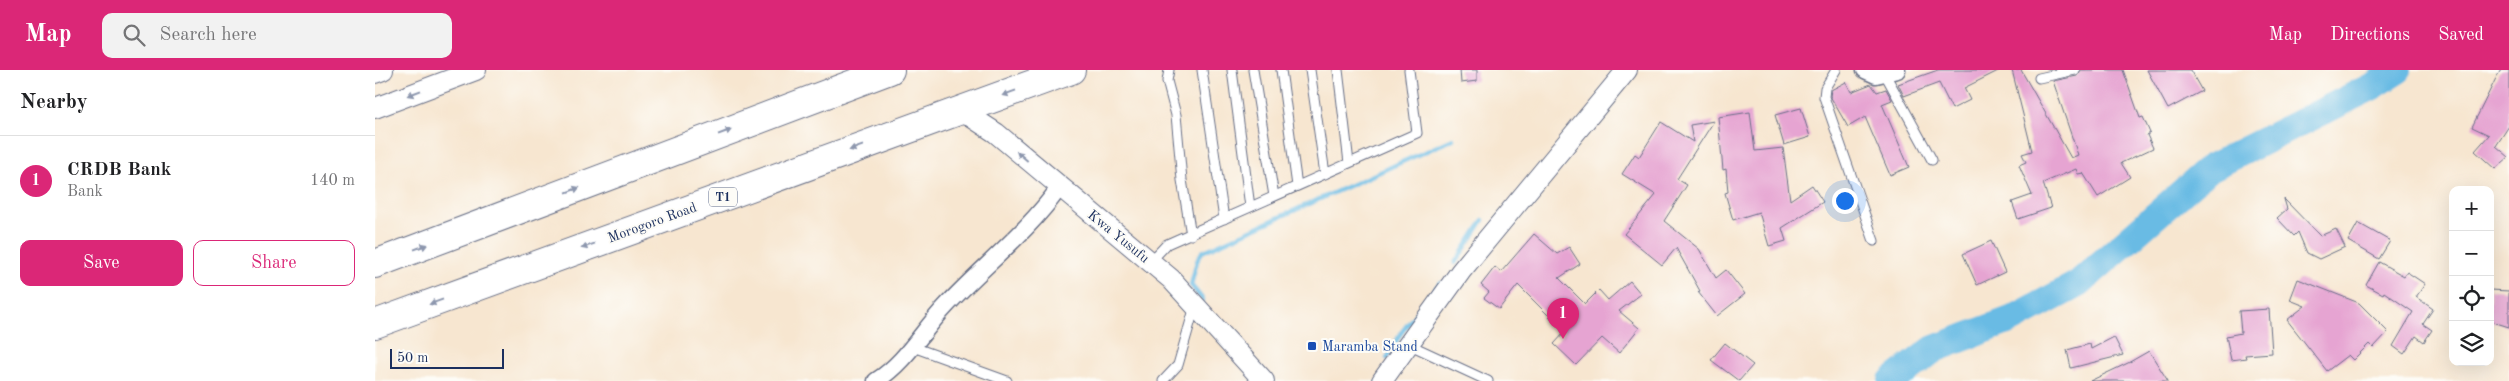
<!DOCTYPE html>
<meta charset="utf-8">
<style>
:root{--surface:#fff;--page:#f2f2f2;--text:#202124;--muted:#757577;--line:#e0e0e0;--accent:#db2777}
body{margin:0;font-family:"Old Standard TT",serif;background:var(--page);color:var(--text)}
.controls{position:absolute;right:15px;bottom:15px;display:grid;overflow:hidden;border-radius:10px;box-shadow:0 5px 20px #0002}
.controls button{width:45px;height:45px;display:grid;place-items:center;padding:0;border:0;border-bottom:1px solid var(--line);background:var(--surface);color:var(--text);font:25px sans-serif}
.scale{position:absolute;left:15px;bottom:12px;width:114px;box-sizing:border-box;padding-left:5px;border:2px solid #1b2f5e;border-top:0;font-size:14px;line-height:18px;white-space:nowrap;color:#1b2f5e;-webkit-text-stroke:4px #fdfcf7;paint-order:stroke}
.you{position:absolute;left:1469px;top:130px;width:18px;height:18px;margin:-12px;border:4px solid #fff;border-radius:50%;background:#1a73e8;box-shadow:0 0 0 8px #1a73e833}
.badge{display:grid;place-items:center;width:32px;height:32px;border-radius:50%;background:var(--accent);color:#fff;font-size:16px;font-weight:700}
.pin{position:absolute;translate:-50% -41px;filter:drop-shadow(0 1px 2px #0008)}
.pin::after{content:'';position:absolute;top:26px;width:18px;height:15px;background:inherit;clip-path:polygon(0 0,100% 0,50% 100%)}
.list{margin:0;padding:0;list-style:none}
h2{display:flex;justify-content:space-between;align-items:center;height:65px;margin:0;padding:0 20px;font-size:21px}
h2 small{font-size:16px;font-weight:400;color:var(--muted)}
.list li{display:grid;grid-template-columns:32px 1fr auto;gap:15px;align-items:center;box-sizing:border-box;height:90px;padding:0 20px;border-top:1px solid var(--line)}
.list b{display:block;font-size:19px;white-space:nowrap}
.list p{margin:0;font-size:16px;white-space:nowrap;color:var(--muted)}
.list em{font-size:16px;font-style:normal;color:var(--muted)}
.actions{display:flex;gap:10px;padding:15px 20px}
.actions a{flex:1;padding:11px 0;border:1px solid var(--accent);border-radius:10px;text-align:center;font-size:18px;color:var(--accent)}
.actions .main{background:var(--accent);color:#fff}
.icon{flex:none;width:28px;height:28px;fill:none;stroke:currentColor;stroke-width:2;stroke-linecap:round;stroke-linejoin:round}
.map{position:relative;flex:none;width:2134px;height:311px;overflow:hidden}
header{display:flex;align-items:center;gap:30px;box-sizing:border-box;height:70px;padding:0 25px;background:var(--accent);color:#fff}
header strong{font-size:24px}
nav{display:flex;gap:28px;margin-inline-start:auto;font-size:18px}
.search{width:350px;height:45px;background:var(--page);display:flex;align-items:center;gap:12px;box-sizing:border-box;padding:0 18px;border-radius:10px;color:var(--muted);font-size:19px}
main{display:flex}
aside{flex:1;background:var(--surface)}
.map>svg:first-child{display:block}
.lines{fill:none;stroke-linecap:round;stroke-linejoin:round}
.stream{stroke:#69bbe4;stroke-width:4.5}
.river{stroke:#69bbe4;stroke-width:28}
.building{fill:#e6a4d2}
.service-casing{stroke:#686f86;stroke-width:11}
.minor-casing{stroke:#686f86;stroke-width:19}
.tertiary-casing{stroke:#686f86;stroke-width:22}
.trunk-casing{stroke:#686f86;stroke-width:30}
.service{stroke:#fff;stroke-width:9}
.minor{stroke:#fff;stroke-width:16}
.tertiary{stroke:#fff;stroke-width:20}
.trunk{stroke:#fff;stroke-width:28}
.oneway{fill:#8d97ae}
.transit-dot{fill:#1a4fb4;stroke:#fdfcf7;stroke-width:2}
.labels{text-anchor:middle;stroke-width:4;stroke-linejoin:round;paint-order:stroke}
.shield{fill:#fdfcf7;stroke:#5f6c8c;stroke-width:1}
.shield-label{font-size:12px;font-weight:bold;fill:#1b2f5e}
.street-label{font-size:14px;fill:#1b2f5e;stroke:#fdfcf7}
.transit-label{font-size:14px;fill:#164399;stroke:#fdfcf7;text-anchor:start}
</style>
<header>
<strong>Map</strong>
<div class="search"><svg class="icon" aria-label="search" viewBox="0 0 24 24"><circle cx="10" cy="10" r="6"/><path d="M15 15l6 6"/></svg>Search here</div>
<nav><a>Map</a><a>Directions</a><a>Saved</a></nav>
</header>
<main>
<aside>
<h2>Nearby<small></small></h2>
<ul class="list">
<li><span class="badge">1</span><div><b>CRDB Bank</b><p>Bank</p></div><em>140 m</em></li>
</ul>
<div class="actions"><a class="main">Save</a><a>Share</a></div>
</aside>
<div class="map">
<svg width="2134" height="311" viewBox="0 0 2134 311">
<rect width="100%" height="100%" fill="#fdfcf7"/>
<filter id="ink" filterUnits="userSpaceOnUse"><feTurbulence type="fractalNoise" baseFrequency=".02" numOctaves="2"/><feDisplacementMap in="SourceGraphic" scale="10" xChannelSelector="R" yChannelSelector="G"/><feConvolveMatrix kernelMatrix="1 2 1 2 8 2 1 2 1" color-interpolation-filters="sRGB"/></filter>
<filter id="wash" filterUnits="userSpaceOnUse"><feTurbulence type="fractalNoise" baseFrequency=".0096" numOctaves="4" result="noise"/><feDisplacementMap in="SourceGraphic" scale="20" xChannelSelector="R" yChannelSelector="G"/><feGaussianBlur stdDeviation="1.12" result="paint"/><feColorMatrix in="noise" values="0 0 0 0 0 0 0 0 0 0 0 0 0 0 0 0 0 1.4 0 .05"/><feComposite in="paint" operator="in"/></filter>
<g filter="url(#wash)">
<rect width="100%" height="100%" fill="#f7e6d0"/>
<g class="lines">
<!-- stream -->
<path class="stream" d="M1080 193 1108 150
M828 230 816 215 822 191 827 182 1078 69
M1012 288 1026 263 1065 213"/>
<!-- river -->
<path class="river" d="M1517 311 1559 279 1638 249 1703 214 1835 98 1998 16 2023 0"/>
</g>
<g id="blocks">
<!-- building -->
<path class="building" d="M1085 0H1102V11L1086 13Z
M1563 0H1625L1589 18 1595 30 1577 39 1564 13 1529 26 1523 14Z
M1637 0H1646L1696 88 1703 85 1678 11 1702 6 1706 0H1748L1765 48 1768 47 1775 63 1772 65 1778 78 1746 93 1755 107 1723 127 1708 103 1703 104 1701 99 1668 113 1676 138 1643 149 1637 132 1657 125 1644 95 1651 92 1647 84 1657 81Z
M1772 0H1815L1827 21 1793 39Z
M2125 0H2134V56L2121 76 2134 87 2120 99 2100 81 2114 65 2097 57Z
M1471 12 1476 22 1496 14 1502 22 1511 19 1517 30 1507 34 1534 97 1515 105 1490 47 1473 57 1455 26 1456 20Z
M1426 38 1435 67 1409 75 1400 45Z
M1375 42 1380 81 1408 78 1415 130 1437 115 1448 132 1407 158 1411 171 1394 176 1384 142 1358 150 1350 123 1353 122 1351 99 1348 100 1343 47Z
M1339 51 1302 109 1312 115 1289 151 1324 179 1341 208 1351 200 1370 224 1342 246 1323 222 1325 221 1301 178 1287 195 1249 164 1281 125 1247 104 1260 84 1264 87 1286 52 1318 72 1315 55Z
M1909 129 1945 166 1961 159 1970 177 1944 189 1932 183 1923 162 1919 166 1902 148 1912 139Z
M1983 153 2015 171 2004 189 1973 171Z
M1159 164 1182 184 1194 177 1205 194 1184 208 1210 234 1224 220 1233 230 1255 211 1266 224 1244 241 1264 258 1244 283 1227 268 1201 295 1179 274 1190 262 1143 215 1124 239 1109 228 1114 222 1106 215 1120 197 1126 202Z
M1616 171 1630 202 1602 215 1588 184Z
M2004 192 2029 206 2032 202 2050 214 2041 227 2058 239 2048 254 2057 260 2049 272 2041 266 2029 284 2018 276 2038 242 2009 222 2008 224 1991 215Z
M1923 209 1984 233 2013 262 1998 278 1994 274 1978 290 1973 285 1952 301 1912 250 1930 236 1915 230Z
M2115 220 2134 221V257L2115 251Z
M1894 239 1897 283 1870 285 1871 288 1856 290 1851 266 1866 263 1864 241Z
M1739 267 1748 285 1696 298 1692 280 1715 274 1716 279Z
M1350 273 1378 295 1364 311 1336 290Z
M1774 281 1793 311H1715L1753 293Z"/>
</g>
</g>
<g filter="url(#ink)">
<use href="#blocks" fill-opacity="0" stroke="#686f86" stroke-width="1"/>
<g class="lines">
<!-- service casing -->
<g class="service-casing">
<path id="service" d="M794 0 792 11 801 45 807 110 816 165
M827 0 849 149
M857 0 875 137
M878 0 899 126
M906 0 922 116
M935 0 950 104
M963 0 974 93
M1461 0 1450 18 1449 27 1499 171
M1510 4 1557 90
M1664 8 1700 0
M775 192 792 174 1042 63 1034 0
M1033 274 1113 311
M538 277 632 311
M788 311 803 295 820 236"/>
</g>
<!-- minor casing -->
<g class="minor-casing">
<path id="minor" d="M1490 0 1501 5 1522 0
M501 311C531 292 547 261 571 236 608 196 652 163 684 118"/>
</g>
<!-- tertiary casing -->
<g class="tertiary-casing">
<path id="tertiary" d="M0 3 8 0
M0 38 101 0
M582 42 595 46 621 63 796 209 889 311
M1007 311 1086 201 1252 0"/>
</g>
<!-- trunk casing -->
<g class="trunk-casing">
<path id="trunk" d="M0 194 515 0
M0 254 696 0"/>
</g>
<!-- service -->
<use href="#service" class="service"/>
<!-- minor -->
<use href="#minor" class="minor"/>
<!-- tertiary -->
<use href="#tertiary" class="tertiary"/>
<!-- trunk -->
<use href="#trunk" class="trunk"/>
</g>
<!-- one-way arrows -->
<defs><path id="oneway-solid" d="M-6-.8H1V-3.2L6.5 0L1 3.2V.8H-6Z" transform="scale(1.25)"/></defs>
<g class="oneway">
<use href="#oneway-solid" transform="translate(39 23) rotate(159)"/>
<use href="#oneway-solid" transform="translate(634 23) rotate(160)"/>
<use href="#oneway-solid" transform="translate(350 62) rotate(-21)"/>
<use href="#oneway-solid" transform="translate(481 78) rotate(160)"/>
<use href="#oneway-solid" transform="translate(647 86) rotate(-139)"/>
<use href="#oneway-solid" transform="translate(198 120) rotate(-21)"/>
<use href="#oneway-solid" transform="translate(213 176) rotate(160)"/>
<use href="#oneway-solid" transform="translate(46 177) rotate(-21)"/>
<use href="#oneway-solid" transform="translate(61 232) rotate(160)"/>
</g>
</g>
<!-- markers -->
<rect class="transit-dot" x="932" y="271" width="10" height="10" rx="2.5"/>
<g class="labels">
<!-- shield labels -->
<rect class="shield" x="334" y="117.5" width="28" height="19" rx="4"/>
<g class="shield-label">
<text x="348" y="131">T1</text>
</g>
<!-- street labels -->
<g class="street-label">
<text transform="translate(277 152) rotate(-20)" y="5">Morogoro Road</text>
<text transform="translate(744 166) rotate(39)" y="5">Kwa Yusufu</text>
</g>
<!-- transit labels -->
<g class="transit-label">
<text x="947" y="281">Maramba Stand</text>
</g>
</g>
</svg>
<div class="controls">
<button>+</button>
<button>−</button>
<button><svg class="icon" aria-label="locate" viewBox="0 0 24 24"><circle cx="12" cy="12" r="6"/><path d="M12 2v4M12 18v4M2 12h4M18 12h4"/></svg></button>
<button><svg class="icon" aria-label="layers" viewBox="0 0 24 24"><path d="M12 4l9 5-9 5-9-5zM3 14l9 5 9-5"/></svg></button>
</div>
<div class="scale">50 m</div>
<div class="you"></div>
<div class="pin badge" style="left:1188px;top:269px">1</div>
</div>
</main>
